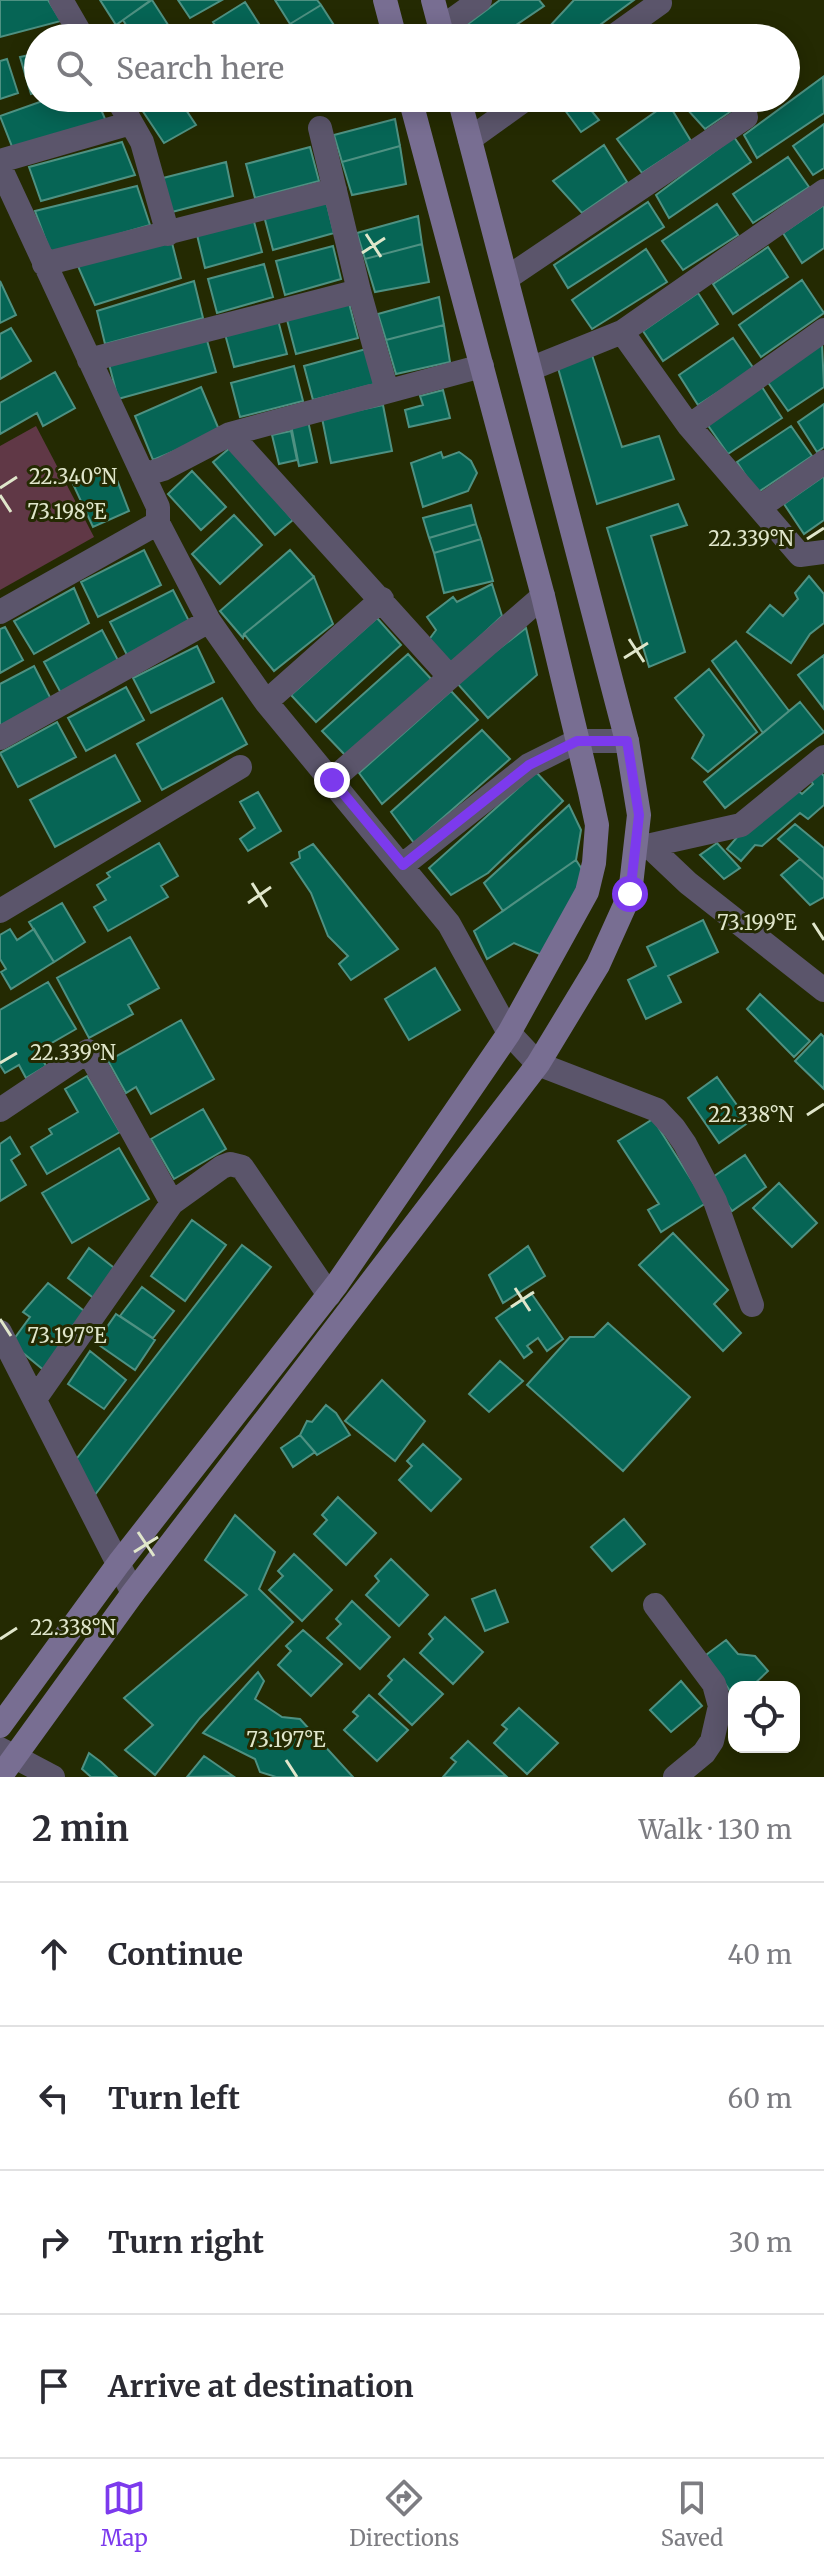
<!DOCTYPE html>
<meta charset="utf-8">
<style>
:root{--surface:#fff;--page:#f2f2f3;--text:#2b2b33;--muted:#7c7c81;--line:#e1e1e2;--accent:#7c3aed}
body{margin:0;font-family:Merriweather,serif;background:var(--page);color:var(--text)}
.controls{position:absolute;right:24px;bottom:24px;display:grid;overflow:hidden;border-radius:16px;box-shadow:0 4px 20px #0003}
.controls button{width:72px;height:72px;display:grid;place-items:center;padding:0;border:0;border-bottom:2px solid var(--line);background:var(--surface);color:var(--text);font:40px sans-serif}
.stop{position:absolute;width:24px;height:24px;margin:-18px;border:6px solid #7c3aed;border-radius:50%;background:#fff}
.stop.end{background:#7c3aed;border-color:#fff;box-shadow:0 2px 8px #0008}
.list{margin:0;padding:0;list-style:none}
h2{display:flex;justify-content:space-between;align-items:center;height:104px;margin:0;padding:0 32px;font-size:34px}
h2 small{font-size:26px;font-weight:400;color:var(--muted)}
.list li{display:grid;grid-template-columns:52px 1fr auto;gap:24px;align-items:center;box-sizing:border-box;height:144px;padding:0 32px;border-top:2px solid var(--line)}
.list b{display:block;font-size:30px;white-space:nowrap}
.list em{font-size:26px;font-style:normal;color:var(--muted)}
.icon{flex:none;width:44px;height:44px;fill:none;stroke:currentColor;stroke-width:2;stroke-linecap:round;stroke-linejoin:round}
.map{position:relative;flex:none;width:824px;height:1777px;overflow:hidden}
.search{position:absolute;background:var(--surface);box-shadow:0 4px 20px #0003;left:24px;right:24px;top:24px;height:88px;display:flex;align-items:center;gap:20px;box-sizing:border-box;padding:0 28px;border-radius:44px;color:var(--muted);font-size:30px}
.sheet{height:680px;background:var(--surface)}
nav{display:flex;justify-content:space-around;align-items:center;box-sizing:border-box;height:112px;border-top:2px solid var(--line);background:var(--surface);font-size:22px;color:var(--muted)}
nav a{display:grid;justify-items:center;gap:4px}
nav .on{color:var(--accent)}
.map>svg:first-child{display:block}
.green{fill:#603846}
.building{fill:#066555;stroke:#4e9182;stroke-width:2}
.lines{fill:none;stroke-linecap:round;stroke-linejoin:round}
.street{stroke:#5b556b;stroke-width:24}
.secondary{stroke:#786e92;stroke-width:24}
.route{stroke:#7c3aed;stroke-width:10}
.ticks{fill:none;stroke:#e0e6cb;stroke-width:3}
.ticks-label{font-size:20px;text-anchor:middle;fill:#e0e6cb;stroke:#242a02;stroke-width:6;stroke-linejoin:round;paint-order:stroke}
</style>
<div class="map">
<svg width="824" height="1777" viewBox="0 0 824 1777">
<rect width="100%" height="100%" fill="#242a02"/>
<!-- green -->
<path class="green" d="M36 426 94 537 0 590V446Z"/>
<!-- building -->
<path class="building" d="M0 0H48L61 21 0 37Z
M100 0H151L116 25Z
M152 0 174 34 166 38H134L123 20Z
M178 0H222L190 18Z
M275 0H317L321 5 290 24Z
M500 0H539L544 6 497 38H478L468 24Z
M574 0H634L582 38H556L548 28Z
M245 2 268 38H223L213 22Z
M321 5 339 33 331 38H298L290 24Z
M38 53V92L31 94 20 57Z
M7 59 18 93 0 99V61Z
M823 77 824 113 757 158 744 135Z
M51 98H96L106 121 13 149 0 116Z
M134 98H178L196 125 164 143Z
M208 98H237L217 111Z
M556 98H592L585 103 599 120 581 132Z
M677 98H749V99L705 129Z
M668 103 691 141 642 173 617 139Z
M395 119 400 146 342 162 334 135Z
M824 124V168L813 175 793 146Z
M734 137 751 162 669 218 656 195Z
M122 142 135 175 41 201 29 167Z
M604 145 627 182 582 213 553 181Z
M400 146 406 184 352 195 342 162Z
M310 147 319 181 255 198 246 164Z
M788 157 809 187 753 223 733 194Z
M226 162 233 196 172 212 163 178Z
M137 186 150 225 51 254 35 211Z
M326 200 334 233 273 250 264 216Z
M648 202 664 227 568 288 554 265Z
M717 204 738 235 683 270 662 241Z
M824 205V248L802 263 783 233Z
M418 216 422 244 365 259 357 233Z
M253 218 262 252 205 268 197 235Z
M171 239 181 278 95 305 77 264Z
M422 244 429 282 375 292 365 259Z
M333 246 341 279 285 295 276 261Z
M768 247 788 277 733 314 713 284Z
M646 249 667 282 592 329 572 300Z
M264 264 273 297 217 313 208 279Z
M802 280 824 313 761 357 739 325Z
M0 281 16 315 0 323Z
M194 281 203 318 105 344 97 311Z
M698 293 718 324 663 361 643 331Z
M439 297 444 325 386 340 378 314Z
M349 303 358 338 296 354 287 320Z
M278 320 287 354 234 367 225 334Z
M444 325 450 362 396 374 386 340Z
M11 328 31 361 0 379V334Z
M206 337 216 372 118 399 109 364Z
M733 338 754 369 698 405 679 375Z
M822 344 824 387 788 411 767 381Z
M366 349 375 384 313 400 304 366Z
M592 355 622 447 659 436 674 479 597 504 558 368Z
M294 366 303 401 240 417 231 383Z
M55 372 75 408 43 426 37 413 0 434V403Z
M201 387 220 432 153 460 135 416Z
M762 387 782 418 728 454 707 424Z
M443 390 450 418 409 427 405 410 423 405 420 396Z
M824 404V447L817 452 798 422Z
M383 405 392 451 331 463 322 418Z
M308 421 317 462 299 466 291 425Z
M791 426 812 456 757 493 737 462Z
M291 431 297 460 279 464 272 435Z
M231 447 293 520 275 535 213 462Z
M441 452 443 458 459 452 462 454 471 461 477 473 468 491 423 507 411 463Z
M112 467 129 511 93 527 73 484Z
M192 471 226 507 201 530 168 494Z
M824 476V520L804 534 784 504Z
M678 504 687 525 651 536 685 652 649 667 607 528Z
M471 505 476 524 429 538 423 518Z
M234 515 262 545 220 584 192 554Z
M476 524 481 539 434 553 429 538Z
M481 539 493 581 444 593 434 553Z
M144 550 161 585 98 617 81 582Z
M290 550 314 577 244 634 243 638 220 611Z
M809 576 824 594V623L810 634 791 663 747 632 770 605 783 616 798 599 795 593Z
M314 577 333 624 274 671 244 634Z
M492 584 502 616 452 663 428 641 436 630 427 617 453 597 457 602Z
M74 588 89 623 34 654 14 621Z
M173 590 191 625 128 657 110 622Z
M377 618 401 645 316 722 291 695Z
M5 627 23 660 0 673V629Z
M526 628 537 675 488 718 456 682Z
M102 630 120 664 62 695 44 662Z
M736 641 789 711 763 733 712 661Z
M197 646 214 682 151 713 133 678Z
M408 654 433 681 346 756 322 731Z
M824 655V709L798 675Z
M34 666 52 701 0 728V684Z
M709 669 757 732 708 772 692 758 704 735 675 698Z
M126 687 144 720 86 751 68 718Z
M451 691 478 720 382 804 359 773Z
M222 698 247 744 162 790 137 744Z
M800 702 824 732 725 808 704 782Z
M57 722 76 757 18 787 0 753Z
M482 730 510 759 414 843 391 812Z
M115 755 140 801 55 847 30 800Z
M818 769 824 776V805L808 819 800 813 762 846 755 845 741 861 727 849 749 823 796 789 802 794 813 784 808 777Z
M536 772 563 801 488 873 451 895 429 868Z
M258 792 281 831 248 851 240 839 255 828 240 802Z
M569 805 581 830 576 860 503 911 484 883Z
M795 824 824 848V880L778 839Z
M159 843 178 876 161 886 168 897 108 931 94 907 106 900 97 885 110 877 107 873Z
M717 843 740 868 724 879 700 855Z
M313 844 398 949 351 980 339 964 348 956 328 936 311 893 291 863 300 858 299 852Z
M800 859 824 880V897L810 905 781 875Z
M576 860 585 874 542 955 514 943 487 959 474 931Z
M62 903 85 942 54 962 29 922Z
M703 920 718 952 668 976 681 1002 646 1019 628 980 656 966 647 947Z
M10 929 17 940 34 929 54 962 11 989 1 972 6 969 0 959V935Z
M130 937 159 988 128 1005 133 1014 89 1038 57 978Z
M435 968 460 1010 409 1040 385 999Z
M48 982 76 1029 38 1051 46 1066 26 1078 19 1065 5 1073 0 1065V1010Z
M760 994 810 1041 794 1057 747 1009Z
M181 1020 214 1079 151 1114 136 1087 126 1093 108 1061Z
M821 1034 824 1037V1089L795 1061Z
M87 1076 120 1132 47 1174 31 1147 52 1134 49 1129 78 1112 65 1089Z
M717 1077 749 1122 719 1143 688 1098Z
M203 1109 226 1149 174 1179 151 1139Z
M653 1119 706 1203 661 1232 648 1210 659 1204 618 1141Z
M10 1137 20 1154 11 1160 26 1185 0 1201V1144Z
M119 1148 149 1199 72 1243 42 1193Z
M745 1155 766 1187 732 1211 710 1179Z
M779 1183 817 1223 792 1247 753 1208Z
M192 1220 226 1245 185 1301 151 1276Z
M673 1233 728 1290 714 1304 741 1333 723 1351 639 1265Z
M242 1245 271 1267 94 1496 74 1462Z
M528 1246 545 1276 503 1303 489 1275Z
M89 1248 118 1271 96 1300 68 1278Z
M48 1283 88 1314 46 1372 11 1343 30 1317 23 1312Z
M142 1287 174 1311 153 1338 120 1316Z
M531 1293 563 1339 547 1351 538 1338 527 1346 532 1352 524 1358 496 1318Z
M116 1314 155 1340 135 1370 96 1343Z
M608 1323 690 1397 623 1471 527 1385 570 1337H594Z
M90 1351 126 1380 104 1409 68 1384Z
M500 1361 523 1381 489 1412 469 1394Z
M382 1380 425 1421 395 1461 345 1421Z
M326 1405 336 1413 350 1435 317 1455 300 1435 307 1421 312 1422Z
M300 1435 315 1452 293 1467 281 1448Z
M423 1444 461 1479 431 1511 399 1480 412 1466 407 1461Z
M338 1497 376 1533 346 1565 314 1534 327 1520 322 1515Z
M235 1515 275 1552 259 1589 293 1622 200 1718 155 1775 125 1750 153 1725 124 1698 247 1595 205 1560Z
M624 1519 645 1544 612 1571 591 1547Z
M294 1554 332 1590 302 1621 269 1590 283 1576 278 1571Z
M391 1559 428 1595 399 1626 366 1595 379 1581 375 1576Z
M495 1590 508 1622 485 1631 472 1599Z
M352 1601 390 1637 360 1669 327 1638 341 1624 336 1619Z
M445 1617 483 1652 453 1684 420 1653 433 1639 429 1634Z
M303 1630 342 1664 311 1696 278 1665 291 1651 286 1646Z
M726 1640 738 1654 755 1656 768 1671 751 1687H734V1697L706 1655Z
M404 1659 443 1694 412 1725 379 1694 392 1680 388 1676Z
M258 1672 264 1681 255 1699 282 1717 300 1719 353 1777H276L260 1772 255 1759 203 1733Z
M681 1681 702 1706 671 1732 650 1710Z
M369 1695 408 1730 377 1761 344 1730 358 1716 353 1712Z
M519 1708 558 1743 527 1774 494 1743 507 1729 502 1725Z
M468 1741 506 1776 443 1777 456 1762 451 1758Z
M89 1753 101 1762 117 1777H91L82 1769Z
M204 1756 233 1776 187 1777Z"/>
<g class="lines">
<!-- street -->
<path class="street" d="M61 0 83 38
M441 28 480 0
M611 38 660 3
M117 98 142 142 168 234
M320 128 359 291 387 391
M470 139 527 98
M0 161 131 123
M0 167 158 507V523L209 621 266 702 449 924 509 1033 538 1064 657 1110 674 1128 685 1144 715 1201 752 1305
M44 264 335 190
M507 278 746 117
M622 332 689 426 800 555 824 552
M89 360 359 291
M530 369 622 332 824 191
M689 426 824 330
M230 434 449 676
M143 475 163 469 230 434 482 366
M760 507 824 462
M0 612 158 523
M266 702 382 599
M0 738 209 621
M332 780 543 596
M650 847 688 883 824 990
M638 848 741 825 824 757
M403 865 529 765 577 741H627
M0 911 240 767
M0 1110 88 1051 172 1203 35 1399
M172 1203 222 1167 230 1164 242 1167 329 1295
M0 1332 133 1593
M655 1605 714 1684 720 1706 712 1741 704 1753 675 1777
M0 1749 53 1777"/>
<!-- secondary -->
<path class="secondary" d="M385 0 395 38
M433 0 443 38
M0 1726 119 1563 337 1284 509 1033 587 892 594 863 597 825 590 792 543 596 410 98
M0 1777 133 1593 538 1064 598 965 630 894 639 815 627 741 459 98"/>
</g>
<g class="lines">
<!-- route -->
<path class="route" d="M332 780 403 865 529 765 577 741H627L639 815 630 894"/>
</g>
<!-- ticks -->
<path class="ticks" d="M366 234 381 257M362 253 385 238M0 488 17 477M0 495 11 512M807 539 824 528M629 639 644 662M624 658 648 643M252 883 267 907M248 903 271 887M813 923 824 940M0 1063 17 1053M807 1115 824 1104M515 1288 530 1311M511 1307 534 1292M0 1319 11 1336M138 1532 154 1556M134 1552 158 1537M0 1639 17 1628M286 1760 297 1777"/>
<g class="ticks-label">
<text x="73" y="484">22.340°N</text>
<text x="67" y="519">73.198°E</text>
<text x="751" y="546">22.339°N</text>
<text x="757" y="930">73.199°E</text>
<text x="73" y="1060">22.339°N</text>
<text x="751" y="1122">22.338°N</text>
<text x="67" y="1343">73.197°E</text>
<text x="73" y="1635">22.338°N</text>
<text x="286" y="1747">73.197°E</text>
</g>
</svg>
<div class="controls">
<button><svg class="icon" aria-label="locate" viewBox="0 0 24 24"><circle cx="12" cy="12" r="6"/><path d="M12 2v4M12 18v4M2 12h4M18 12h4"/></svg></button>
</div>
<div class="stop" style="left:630px;top:894px"></div>
<div class="stop end" style="left:332px;top:780px"></div>
<div class="search"><svg class="icon" aria-label="search" viewBox="0 0 24 24"><circle cx="10" cy="10" r="6"/><path d="M15 15l6 6"/></svg>Search here</div>
</div>
<section class="sheet">
<h2>2 min<small>Walk · 130 m</small></h2>
<ul class="list">
<li><svg class="icon" aria-label="ahead" viewBox="0 0 24 24"><path d="M12 20V5M6 11l6-6 6 6"/></svg><div><b>Continue</b></div><em>40 m</em></li>
<li><svg class="icon" aria-label="left" viewBox="0 0 24 24"><path d="M17 20v-9H6M10 6l-5 5 5 5"/></svg><div><b>Turn left</b></div><em>60 m</em></li>
<li><svg class="icon" aria-label="right" viewBox="0 0 24 24"><path d="M7 20v-9h11M14 6l5 5-5 5"/></svg><div><b>Turn right</b></div><em>30 m</em></li>
<li><svg class="icon" aria-label="arrive" viewBox="0 0 24 24"><path d="M6 21V4h12l-3 4 3 4H6"/></svg><div><b>Arrive at destination</b></div></li>
</ul>
</section>
<nav>
<a class="on"><svg class="icon" aria-label="map" viewBox="0 0 24 24"><path d="M3 6l6-2 6 2 6-2v14l-6 2-6-2-6 2zM9 4v14M15 6v14"/></svg>Map</a>
<a><svg class="icon" aria-label="directions" viewBox="0 0 24 24"><path d="M12 3l9 9-9 9-9-9zM9 14v-3h6M13 9l2 2-2 2"/></svg>Directions</a>
<a><svg class="icon" aria-label="saved" viewBox="0 0 24 24"><path d="M7 4h10v16l-5-4-5 4z"/></svg>Saved</a>
</nav>
